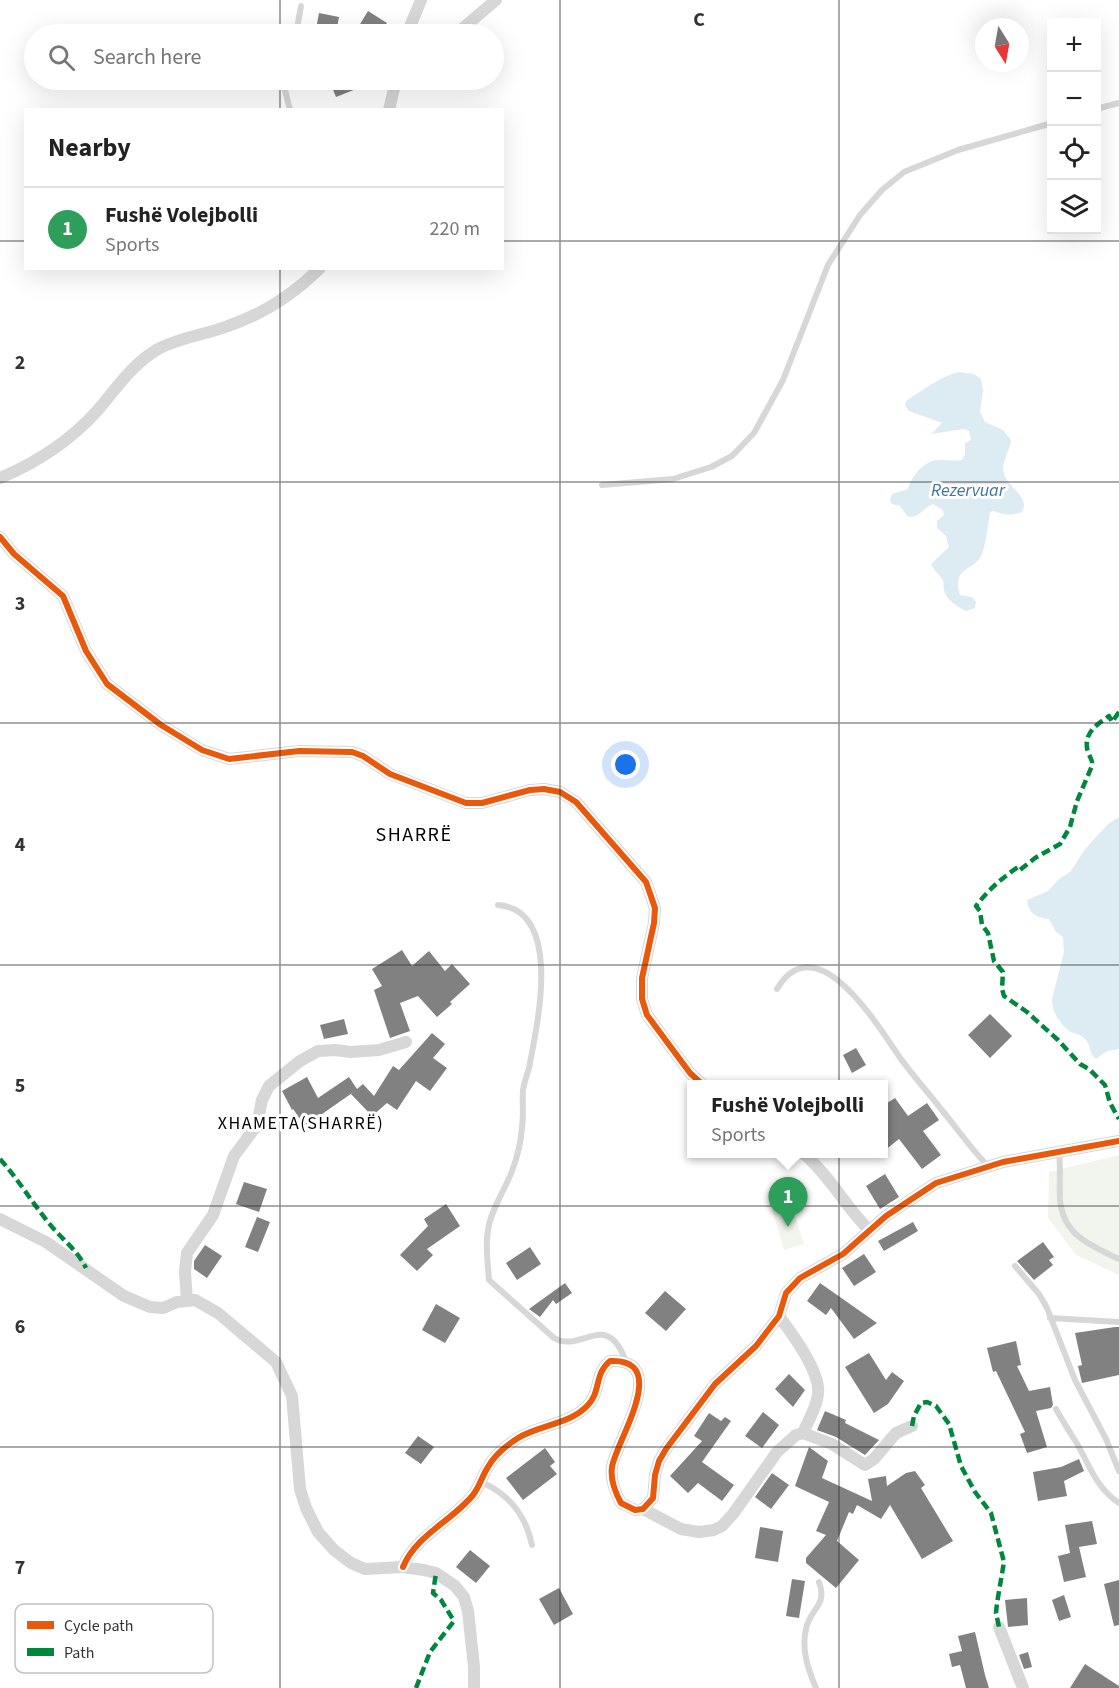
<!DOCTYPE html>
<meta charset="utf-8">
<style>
:root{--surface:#fff;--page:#f6f6f6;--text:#222;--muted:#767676;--line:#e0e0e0;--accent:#7a7a7a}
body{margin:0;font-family:"Source Sans 3",sans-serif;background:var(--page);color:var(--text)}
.controls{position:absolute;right:18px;top:18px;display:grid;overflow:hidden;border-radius:0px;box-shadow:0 6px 24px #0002}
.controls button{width:54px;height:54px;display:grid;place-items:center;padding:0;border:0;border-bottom:2px solid var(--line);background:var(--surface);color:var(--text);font:30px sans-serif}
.compass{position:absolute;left:975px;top:18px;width:54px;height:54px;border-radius:50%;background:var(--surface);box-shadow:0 6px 24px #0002;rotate:169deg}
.you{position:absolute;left:626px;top:765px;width:21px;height:21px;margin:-15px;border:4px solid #fff;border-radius:50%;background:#1a73e8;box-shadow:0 0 0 9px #1a73e833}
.badge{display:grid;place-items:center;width:39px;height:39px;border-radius:50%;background:var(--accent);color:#fff;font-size:20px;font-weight:700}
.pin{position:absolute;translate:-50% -50px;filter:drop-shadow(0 2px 3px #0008)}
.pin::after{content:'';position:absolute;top:32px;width:21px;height:18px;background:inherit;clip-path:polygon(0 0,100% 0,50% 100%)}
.popup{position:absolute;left:687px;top:1080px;width:201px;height:78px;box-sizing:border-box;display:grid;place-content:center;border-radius:0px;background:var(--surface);filter:drop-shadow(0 2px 4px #0005);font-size:20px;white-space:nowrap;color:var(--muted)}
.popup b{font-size:22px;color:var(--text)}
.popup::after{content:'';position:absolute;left:50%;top:100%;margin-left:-12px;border:12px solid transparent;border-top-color:var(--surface)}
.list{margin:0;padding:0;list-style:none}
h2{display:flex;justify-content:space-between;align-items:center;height:78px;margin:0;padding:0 24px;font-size:26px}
h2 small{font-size:20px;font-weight:400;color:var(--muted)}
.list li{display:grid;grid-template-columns:39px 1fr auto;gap:18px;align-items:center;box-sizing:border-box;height:84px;padding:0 24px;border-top:2px solid var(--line)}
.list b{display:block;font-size:22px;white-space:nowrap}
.list p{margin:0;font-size:20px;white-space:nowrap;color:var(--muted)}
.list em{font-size:20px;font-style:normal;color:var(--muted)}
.icon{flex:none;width:33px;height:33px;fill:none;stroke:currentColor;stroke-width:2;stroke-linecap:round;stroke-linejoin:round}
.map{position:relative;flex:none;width:1119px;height:1688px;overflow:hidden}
.search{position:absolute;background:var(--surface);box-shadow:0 6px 24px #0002;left:24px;top:24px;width:480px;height:66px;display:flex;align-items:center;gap:15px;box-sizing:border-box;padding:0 21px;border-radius:33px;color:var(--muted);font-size:22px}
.panel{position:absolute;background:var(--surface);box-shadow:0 6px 24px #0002;left:24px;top:108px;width:480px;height:162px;border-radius:0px}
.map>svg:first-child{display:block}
.green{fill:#f1f5ed}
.water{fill:#ddebf3}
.building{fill:#818181}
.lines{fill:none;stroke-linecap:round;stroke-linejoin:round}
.lane{stroke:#d7d7d7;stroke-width:6}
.street{stroke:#d7d7d7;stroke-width:12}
.quiet{stroke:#00873e;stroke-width:4.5;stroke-dasharray:9 4.5;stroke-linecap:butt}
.cycleway-casing{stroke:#fff;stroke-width:10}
.cycleway{stroke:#e8590c;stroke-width:6}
.grid{fill:none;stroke:#333;stroke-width:1.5;stroke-opacity:0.55}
.labels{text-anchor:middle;stroke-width:6;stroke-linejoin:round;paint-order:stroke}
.water-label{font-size:18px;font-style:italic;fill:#3f7597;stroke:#fff}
.neighbourhood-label{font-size:18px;letter-spacing:1.5px;fill:#000;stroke:#fff}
.quarter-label{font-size:20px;letter-spacing:1.5px;fill:#000;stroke:#fff}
.key{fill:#fff;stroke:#c2c2c2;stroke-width:1.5}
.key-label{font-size:16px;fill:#333}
.grid-label{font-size:20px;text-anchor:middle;font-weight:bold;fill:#333;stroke:#fff;stroke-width:6;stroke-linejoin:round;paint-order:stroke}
</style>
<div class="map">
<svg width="1119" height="1688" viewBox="0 0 1119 1688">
<rect width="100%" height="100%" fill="#fff"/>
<!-- green -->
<path class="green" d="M1119 1155V1275L1076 1255 1048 1218 1049 1172Z
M791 1204 804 1244 784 1250 772 1210Z"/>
<!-- water -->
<path class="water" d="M959 372 974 374 981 379 983 391 980 411 982 416 985 422 1003 430 1011 440C1010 452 999 464 1005 477 1011 489 1030 498 1022 512 1011 516 1005 515 993 511L990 512C988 524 986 546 981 556 973 571 951 568 960 595L972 597 976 602 975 608 966 611C958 607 946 600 944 590 943 587 944 583 943 580 939 574 934 571 931 564L949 547 946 536 937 528V521L944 515 943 510 933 504C922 508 919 520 907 516L900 506 892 504 890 500 892 494 908 489C912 476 923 461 938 460 946 459 953 462 962 460L965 454V443L971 440 969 431 964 429 931 434 942 423 909 411 905 405 907 400C924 390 940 376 959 372Z
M1119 817V1049L1107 1051 1096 1059C1089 1054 1091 1044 1084 1038 1080 1034 1076 1034 1071 1032 1061 1026 1051 1011 1052 999L1064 952 1063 937 1056 932 1049 919C1037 918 1028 913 1027 900L1048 891 1059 879 1070 872 1086 848 1108 824Z"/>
<!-- building -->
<path class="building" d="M368 11 387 23 380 34H354Z
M319 13 339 17 336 34H315Z
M329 80H379L336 97Z
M402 950 412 966 429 951 445 971 452 964 470 984 450 1002 452 1004 437 1017 418 996 400 1003 410 1031 390 1038 374 990 382 986 372 969Z
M990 1014 1012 1036 990 1058 968 1035Z
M344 1019 348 1034 324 1039 320 1025Z
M432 1033 445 1044 433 1058 447 1068 430 1091 416 1081 397 1110 387 1103 372 1116 351 1094 355 1091 305 1126 293 1109 292 1110 282 1091 307 1077 318 1098 349 1077 357 1089 363 1084 374 1096 393 1066 399 1070Z
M856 1048 866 1065 852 1073 843 1055Z
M895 1098 908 1116 927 1103 939 1120 923 1131 941 1155 922 1169 899 1139 884 1151V1105Z
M885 1174 899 1197 880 1209 866 1186Z
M244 1182 267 1189 259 1212 236 1204Z
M446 1204 460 1226 427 1249 433 1255 417 1271 400 1255 428 1226 424 1219Z
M257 1217 270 1222 258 1252 245 1247Z
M913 1222 918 1231 884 1251 878 1241Z
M1043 1242 1054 1257 1049 1260 1053 1265 1034 1280 1017 1261Z
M205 1245 222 1256 207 1278 194 1269V1261Z
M530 1247 541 1264 517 1280 506 1263Z
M864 1254 876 1272 854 1286 842 1268Z
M565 1283 572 1293 556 1304 553 1300 540 1317 529 1309Z
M820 1283 877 1323 854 1339 831 1308 826 1315 807 1301Z
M665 1291 686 1309 666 1331 645 1313Z
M436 1304 460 1318 445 1343 422 1330Z
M1115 1327H1119V1375L1082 1383 1078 1366 1082 1365 1075 1333Z
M1016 1341 1021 1365 1017 1366 1029 1391 1050 1387 1053 1405 1051 1408 1036 1411 1047 1447 1027 1453 1020 1434 1025 1432 996 1371 993 1372 987 1348Z
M869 1353 886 1380 892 1372 904 1381 888 1404 874 1413 845 1367Z
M789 1374 805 1390 793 1407 775 1389Z
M825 1411 846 1420 845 1423 879 1440 865 1455 836 1437 817 1430Z
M763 1412 779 1425 762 1448 745 1436Z
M709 1413 721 1421 725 1417 731 1421 702 1462 734 1485 722 1501 698 1483 688 1493 670 1476 702 1441 694 1436Z
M418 1436 434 1447 421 1464 405 1453Z
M809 1447 828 1461 822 1478 872 1501 868 1479 886 1476 887 1486 906 1473 915 1471 925 1485 921 1488 953 1541 922 1559 890 1505 881 1519 857 1505 853 1514 849 1512 837 1541 859 1560 836 1588 806 1563V1558L826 1535 816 1531 829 1502 795 1486Z
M545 1448 555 1462 550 1466 557 1474 523 1500 506 1478Z
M1079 1459 1084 1471 1064 1481 1067 1496 1038 1501 1033 1472 1061 1467Z
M772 1473 789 1485 771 1509 755 1497Z
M1092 1521 1097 1544 1079 1547 1086 1577 1064 1582 1058 1556 1070 1553 1065 1525Z
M760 1527 783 1531 778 1562 755 1558Z
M470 1550 490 1566 476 1583 456 1567Z
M792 1579 805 1581 799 1618 786 1616Z
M1119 1580V1625L1114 1626 1104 1584Z
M559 1588 573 1614 554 1625 539 1599Z
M1064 1595 1071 1617 1059 1621 1052 1600Z
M1027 1598 1028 1625 1008 1627 1005 1600Z
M975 1632 985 1675 989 1688H966L960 1665 952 1667 949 1654 962 1651 958 1636Z
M1028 1652 1032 1667 1024 1669 1019 1655Z
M1085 1664 1119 1686V1688H1070Z"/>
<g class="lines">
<!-- lane -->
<path class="lane" d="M296 34 301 6
M287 80 285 90 290 110
M1096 109 1119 103
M602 485 673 479 711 467 732 456 754 433 783 380 828 265 860 215 882 190 904 172 958 150 1052 123
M498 905C564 910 537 1026 529 1068 527 1075 524 1083 523 1090 522 1102 524 1115 522 1127 521 1141 517 1158 512 1171 505 1190 491 1209 488 1230 485 1246 488 1264 489 1280L554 1338C581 1354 607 1308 626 1362
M777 989C817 922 879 1028 901 1059 913 1076 928 1092 941 1109 957 1128 971 1149 988 1166
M1059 1153C1061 1169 1059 1184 1060 1200 1063 1235 1091 1246 1119 1259
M1015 1266 1039 1294 1047 1308 1075 1380 1106 1439 1119 1471
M1050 1318 1119 1322
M1056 1409C1062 1420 1069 1431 1076 1442 1089 1464 1096 1488 1119 1503
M481 1482C509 1494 526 1516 532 1545
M816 1688C808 1669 801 1649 806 1629 810 1608 828 1606 819 1582"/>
<!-- street -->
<path class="street" d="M407 34 421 0
M456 34 496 0
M389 110 396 80
M0 478C38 462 70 441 97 411 116 389 132 364 158 349 180 337 205 335 228 326 263 314 293 295 320 268
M0 537 14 554 63 596 86 651 107 684 161 725 202 750 229 759 299 751 352 752 363 756 390 774 466 803H482L530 790 544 789 560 792 576 802 646 882 655 908 654 923 642 978V999L647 1015 690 1073 702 1084
M804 1154C830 1176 845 1206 869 1230
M0 1219 46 1242 124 1296 150 1307 163 1308 177 1302 195 1300 218 1313 276 1362 292 1396 300 1489 306 1508 318 1532 334 1550 351 1563 365 1569 403 1567 424 1570 436 1573 455 1586 464 1597 468 1611 474 1667V1688
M187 1301 185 1272 187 1253 213 1215 234 1156 257 1125 262 1100 269 1086 300 1061 318 1051 335 1050 351 1052 379 1050 406 1042
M779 1316C792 1334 821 1372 818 1394 817 1407 808 1421 803 1433
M643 1509 681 1529 699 1532 714 1530 722 1526 733 1514 777 1452 796 1435 803 1433 832 1444 865 1465 874 1459 896 1433 912 1426
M403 1567C416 1535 452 1521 473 1495 480 1486 482 1476 488 1467 494 1456 507 1445 518 1438 539 1425 571 1424 588 1405 601 1392 594 1374 610 1361 673 1358 615 1443 612 1467 610 1480 615 1492 621 1503L635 1510 643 1509 653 1498 655 1475 659 1461 666 1449 715 1384 756 1346 779 1316 786 1293 800 1278 843 1254 886 1216 936 1183 1003 1162 1119 1141
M999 1627 1023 1688"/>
<!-- quiet -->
<path class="quiet" d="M1119 712 1112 722 1109 716C1098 724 1082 733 1088 752 1090 758 1093 760 1092 766L1077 801 1070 827 1060 844 1035 858 1020 870 1018 867C1002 878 988 890 976 906L980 911 982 925 988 933 994 961 1003 972 1002 989 1004 996 1027 1012 1058 1040 1080 1064 1089 1069 1105 1085 1110 1103 1119 1119
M0 1159C18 1179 31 1201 48 1222 61 1239 76 1248 86 1268
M912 1426 914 1416 921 1403 927 1402 936 1406 949 1424 961 1466 975 1492 991 1513 1004 1562 997 1603 996 1613 999 1627
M416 1688 430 1652 454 1621 441 1600 433 1593 436 1573"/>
<!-- cycleway casing -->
<g class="cycleway-casing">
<path id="cycleway" d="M0 537 14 554 63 596 86 651 107 684 161 725 202 750 229 759 299 751 352 752 363 756 390 774 466 803H482L530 790 544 789 560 792 576 802 646 882 655 908 654 923 642 978V999L647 1015 690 1073 702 1084
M403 1567C416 1535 452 1521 473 1495 480 1486 482 1476 488 1467 494 1456 507 1445 518 1438 539 1425 571 1424 588 1405 601 1392 594 1374 610 1361 673 1358 615 1443 612 1467 610 1480 615 1492 621 1503L635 1510 643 1509 653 1498 655 1475 659 1461 666 1449 715 1384 756 1346 779 1316 786 1293 800 1278 843 1254 886 1216 936 1183 1003 1162 1119 1141"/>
</g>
<!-- cycleway -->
<use href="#cycleway" class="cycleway"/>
</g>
<!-- grid -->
<path class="grid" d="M280 0V34M560 0V1688M839 0V1688M280 80V110M0 241H26M502 241H1119M280 268V1688M0 482H1119M0 723H1119M0 965H1119M0 1206H1119M0 1447H1119"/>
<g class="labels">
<!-- water labels -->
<g class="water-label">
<text x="968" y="496">Rezervuar</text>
</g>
<!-- neighbourhood labels -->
<g class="neighbourhood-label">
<text x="301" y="1129">XHAMETA(SHARRË)</text>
</g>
<!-- quarter labels -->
<g class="quarter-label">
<text x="414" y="841">SHARRË</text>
</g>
</g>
<!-- legend -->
<rect x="15" y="1604" width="198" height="69" rx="9" class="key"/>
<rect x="27" y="1621" width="27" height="8" fill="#e8590c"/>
<rect x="27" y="1648" width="27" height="8" fill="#00873e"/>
<g class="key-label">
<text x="64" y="1631">Cycle path</text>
<text x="64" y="1658">Path</text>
</g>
<g class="grid-label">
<text x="699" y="26">C</text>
<text x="20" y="369">2</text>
<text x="20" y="610">3</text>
<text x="20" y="851">4</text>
<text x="20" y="1092">5</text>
<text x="20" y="1333">6</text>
<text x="20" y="1574">7</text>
</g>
</svg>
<div class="controls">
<button>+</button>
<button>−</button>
<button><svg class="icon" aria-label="locate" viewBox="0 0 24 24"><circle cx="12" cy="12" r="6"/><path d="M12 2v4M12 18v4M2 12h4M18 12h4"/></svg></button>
<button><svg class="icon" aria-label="layers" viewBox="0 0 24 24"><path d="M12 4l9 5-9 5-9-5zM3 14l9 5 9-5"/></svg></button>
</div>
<svg class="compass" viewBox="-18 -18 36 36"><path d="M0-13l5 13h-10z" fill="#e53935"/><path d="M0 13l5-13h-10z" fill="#767676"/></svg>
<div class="you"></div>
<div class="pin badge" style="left:788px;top:1227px;background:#2e9e5b">1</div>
<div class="popup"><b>Fushë Volejbolli</b>Sports</div>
<div class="search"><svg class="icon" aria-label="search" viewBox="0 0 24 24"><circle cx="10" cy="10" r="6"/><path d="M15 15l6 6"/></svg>Search here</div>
<section class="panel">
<h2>Nearby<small></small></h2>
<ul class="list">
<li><span class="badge" style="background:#2e9e5b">1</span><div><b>Fushë Volejbolli</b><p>Sports</p></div><em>220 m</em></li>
</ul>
</section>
</div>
